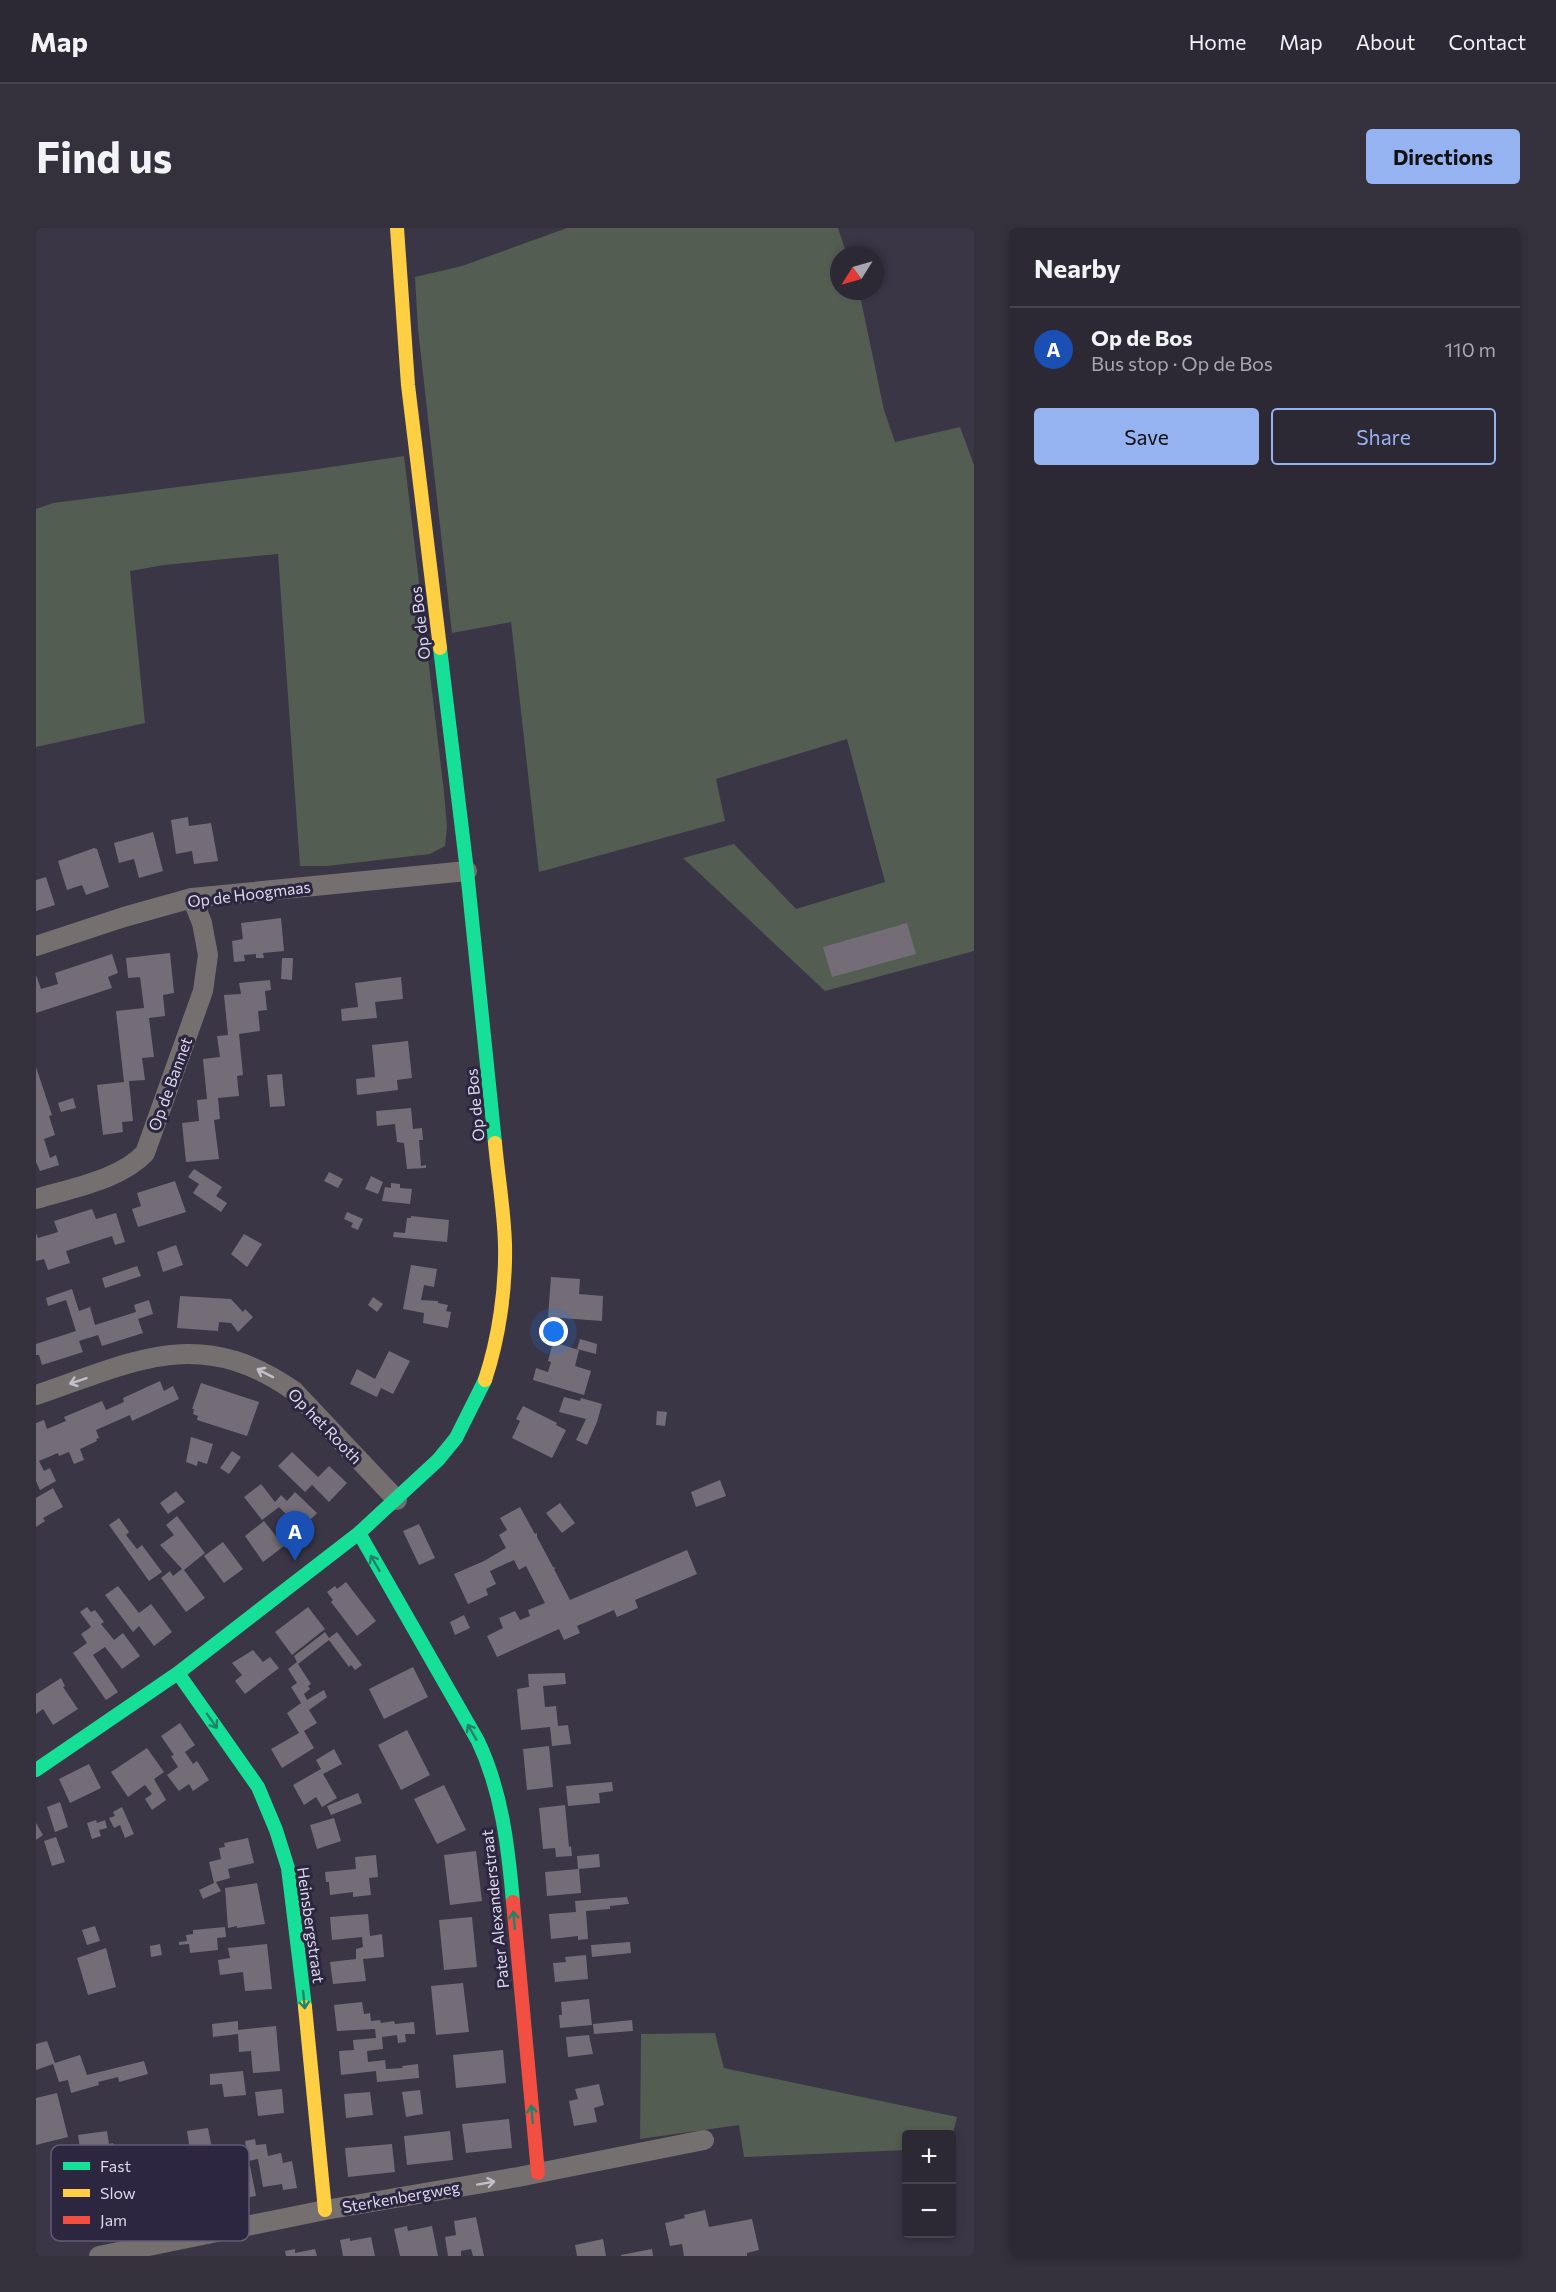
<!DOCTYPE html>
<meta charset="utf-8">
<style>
:root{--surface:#2c2834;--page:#34303c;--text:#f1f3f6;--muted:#a6a6ac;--line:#48444f;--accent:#95b2f1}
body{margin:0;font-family:Commissioner,sans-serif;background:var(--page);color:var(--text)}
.controls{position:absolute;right:18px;bottom:18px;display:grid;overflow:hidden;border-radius:6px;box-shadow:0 3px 9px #0003}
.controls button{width:54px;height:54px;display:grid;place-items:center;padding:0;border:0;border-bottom:2px solid var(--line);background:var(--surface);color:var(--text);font:30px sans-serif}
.compass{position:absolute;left:794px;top:18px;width:54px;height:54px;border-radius:50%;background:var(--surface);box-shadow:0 3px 9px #0003;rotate:233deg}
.you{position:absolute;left:518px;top:1104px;width:21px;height:21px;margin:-15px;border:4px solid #fff;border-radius:50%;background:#1a73e8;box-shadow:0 0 0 9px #1a73e833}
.badge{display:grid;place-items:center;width:39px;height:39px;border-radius:50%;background:var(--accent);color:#fff;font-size:20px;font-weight:700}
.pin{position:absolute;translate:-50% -50px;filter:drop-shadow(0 2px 3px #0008)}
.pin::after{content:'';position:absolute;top:32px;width:21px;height:18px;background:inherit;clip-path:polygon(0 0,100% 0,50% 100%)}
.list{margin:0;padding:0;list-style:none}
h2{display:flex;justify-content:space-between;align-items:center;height:78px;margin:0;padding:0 24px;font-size:26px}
h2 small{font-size:20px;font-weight:400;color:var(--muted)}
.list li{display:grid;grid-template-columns:39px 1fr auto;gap:18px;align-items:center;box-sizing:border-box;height:84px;padding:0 24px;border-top:2px solid var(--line)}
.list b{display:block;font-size:22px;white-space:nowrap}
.list p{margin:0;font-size:20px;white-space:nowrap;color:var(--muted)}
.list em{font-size:20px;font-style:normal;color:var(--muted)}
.actions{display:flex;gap:12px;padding:18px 24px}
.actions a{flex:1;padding:14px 0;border:2px solid var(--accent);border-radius:6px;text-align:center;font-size:21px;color:var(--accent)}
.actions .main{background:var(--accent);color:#111}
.map{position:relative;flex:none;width:938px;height:2028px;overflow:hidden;border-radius:6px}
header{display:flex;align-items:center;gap:36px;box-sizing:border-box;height:84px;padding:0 30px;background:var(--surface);border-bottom:2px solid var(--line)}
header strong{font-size:28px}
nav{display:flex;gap:33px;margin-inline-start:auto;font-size:21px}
.intro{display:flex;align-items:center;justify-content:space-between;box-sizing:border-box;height:144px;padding:0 36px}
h1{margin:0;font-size:42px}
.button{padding:15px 27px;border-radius:6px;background:var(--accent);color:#111;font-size:21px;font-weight:700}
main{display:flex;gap:36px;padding:0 36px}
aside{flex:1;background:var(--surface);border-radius:6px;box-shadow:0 3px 9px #0003}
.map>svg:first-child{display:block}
.green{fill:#535d51}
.building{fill:#746d78}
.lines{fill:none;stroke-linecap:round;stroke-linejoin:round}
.street{stroke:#75706f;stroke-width:20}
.fast{stroke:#16e098;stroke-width:14}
.slow{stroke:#ffcf43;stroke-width:14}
.jam{stroke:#f24e42;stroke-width:14}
.oneway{stroke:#c2bfcc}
.oneway2{stroke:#21836c}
.labels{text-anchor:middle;stroke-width:6;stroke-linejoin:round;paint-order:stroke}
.street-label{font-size:16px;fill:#dcd9eb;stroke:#2c2641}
.key{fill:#2c2641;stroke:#615c74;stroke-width:1.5}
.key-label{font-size:16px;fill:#dcd9eb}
</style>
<header>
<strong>Map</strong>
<nav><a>Home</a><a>Map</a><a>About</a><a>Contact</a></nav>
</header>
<div class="intro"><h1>Find us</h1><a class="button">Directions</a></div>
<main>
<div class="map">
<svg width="938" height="2028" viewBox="0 0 938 2028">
<rect width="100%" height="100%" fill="#3a3646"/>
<!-- green -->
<path class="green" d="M531 0H802L811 27H803V63H823L848 182 859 214 924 199 938 237V723L789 763 647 630 698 616 760 681 849 654 811 511 680 551 689 593 503 644 475 394 416 405 382 101 379 49 426 38Z
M368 228 408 564 411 599 409 618 394 626 291 638H264L242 326 128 337 94 343 109 495 0 519V281L17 275 268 243Z
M679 1805 688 1840 921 1889 916 1909 915 1906H870V1922L708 1929 703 1897 604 1911 605 1806Z"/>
<!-- building -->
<path class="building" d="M152 589 153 598 175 595 182 633 158 636 156 623 140 626 135 592Z
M117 604 127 643 103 650 98 631 83 635 78 615Z
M58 620 61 621 73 659 50 667 46 657 31 662 22 633Z
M10 649 19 677 0 683V652Z
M245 690 248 723 227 725 228 730H220V726L208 727 209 733 198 734 196 713 207 711 205 695Z
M871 695 880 726 796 749 787 719Z
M134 725 138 765 127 767 129 788 113 790 118 829 106 830 109 852 93 853 97 893 86 894 87 904 67 907 61 857 88 854 80 783 108 780 104 749 92 750 90 730Z
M76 726 82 745 72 749 76 760 0 785V747L5 761 22 756 19 745Z
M246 730H257L256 752 245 751Z
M365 749 367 771 339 774 341 790 306 793 305 781 322 779 319 755Z
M234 752 235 762 229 763 231 782 222 783 224 803 203 806 207 847 201 848 203 868 182 870 184 891 178 892 183 931 150 934 146 895 163 893 161 872 171 871 167 831 184 829 181 808 192 807 188 767 205 766 203 755Z
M372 813 376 850 361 852 362 862 321 867 320 851 339 849 336 817Z
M0 839 16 887 13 888 19 907 8 911 14 930 20 927 23 937 4 943 0 934Z
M246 846 249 878 234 879 231 847Z
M37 870 40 880 25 884 22 875Z
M375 880 377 901 386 900 387 912H383L385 938 390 937V940L371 941 368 915 361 914 359 896 341 898 340 883Z
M158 941 186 959 180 968 191 975 185 984 157 965 163 956 152 949Z
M293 944 307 951 302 960 288 953Z
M335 948 347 954 342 966 329 961Z
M139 953 150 984 102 999 96 981 105 978 101 965Z
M355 955 364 956V960L376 961 374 976 346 973 349 959 355 960Z
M56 981 60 991 80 985 89 1014 79 1017 76 1008 30 1023 34 1035 12 1042 8 1031 0 1033V1005L2 1010 22 1004 18 993Z
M311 984 327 991 322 1002 315 999 317 995 308 991Z
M375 988 413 992 411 1014 357 1009 358 1004 369 1005 371 990H375Z
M208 1006 226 1016 211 1039 195 1026Z
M140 1017 147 1037 127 1044 121 1024Z
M375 1037 401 1041 398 1059 388 1057 385 1072 402 1073V1075L412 1077 410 1083 415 1084 412 1100 387 1095 388 1085 367 1081Z
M101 1038 105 1048 69 1060 66 1050Z
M515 1049 544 1051 543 1066 567 1068 566 1093 512 1089Z
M36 1061 43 1083 54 1079 59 1097 100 1084 98 1077 113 1072 117 1086 102 1091 107 1105 66 1118 62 1107 43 1113 47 1124 6 1137 3 1127H0V1116L40 1103 30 1072 12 1078 10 1070Z
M144 1068 195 1071 207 1084 209 1081 217 1089 202 1104 195 1095 183 1094 182 1103 141 1100Z
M337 1069 347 1076 341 1084 332 1077Z
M544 1111 561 1116 560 1126 541 1121Z
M517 1114 543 1122 539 1138 555 1143 548 1167 497 1152 500 1140 512 1144 515 1134 512 1133Z
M353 1123 374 1133 357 1166 345 1160 341 1169 314 1156 321 1141 339 1151Z
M124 1153 128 1163 137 1158 143 1171 96 1193 94 1187 60 1202 63 1210 60 1211 61 1213 44 1221 48 1232 38 1236 33 1224 23 1228 22 1225 3 1233 8 1243 14 1240 20 1253 4 1262 0 1253V1195L8 1192 11 1201 30 1193 28 1189 66 1173 70 1182 88 1174 87 1170Z
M165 1155 223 1174 211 1208 161 1192 162 1188 157 1186 158 1181H156Z
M528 1169 544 1173 545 1170 566 1176 561 1194 551 1217 540 1212 550 1191 523 1184Z
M487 1178 521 1195 520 1197 530 1202 516 1230 476 1210 484 1193 480 1191Z
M621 1183 631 1184 629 1198 620 1197Z
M155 1209 177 1216 171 1236 162 1233 161 1238 150 1234Z
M196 1223 205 1229 193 1246 184 1240Z
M256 1224 282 1249 293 1238 311 1255 293 1274 276 1257 269 1264 242 1238Z
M684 1252 690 1268 660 1279 655 1264Z
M225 1256 239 1274 245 1267 251 1273 259 1264 281 1285 265 1301 243 1279 226 1292 208 1269Z
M17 1260 27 1279 7 1290 9 1293 0 1299V1270Z
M140 1263 149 1274 132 1286 124 1275Z
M524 1275 539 1295 526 1305 510 1285Z
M484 1279 499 1306 501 1305V1309L517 1339 520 1340 518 1341 534 1372 651 1322 661 1346 599 1372 602 1380 581 1389 578 1382 541 1398 544 1405 528 1412 523 1401 461 1429 451 1408 467 1400 463 1390 479 1383 484 1392 494 1388 492 1382 509 1375 490 1338 483 1342 478 1332 454 1343 460 1356 450 1361 452 1367 432 1376 418 1346 448 1333 470 1320 463 1307 471 1302 464 1290Z
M141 1288 169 1325 148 1342 169 1370 150 1384 125 1350 134 1343 137 1348 146 1341 124 1317 138 1307 130 1297Z
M83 1290 93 1304 90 1307 101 1321 106 1317 126 1344 113 1353 73 1297Z
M228 1293 248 1318 227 1334 209 1308Z
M383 1296 399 1330 383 1337 367 1303Z
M187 1314 207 1341 188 1355 168 1328Z
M310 1354 340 1393 321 1408 295 1374 297 1372 291 1364 299 1358 301 1361Z
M82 1358 103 1385 115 1376 136 1404 118 1418 103 1398 97 1404 69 1367Z
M51 1379 55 1384 59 1382 68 1394 65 1396 78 1412 87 1405 104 1428 86 1441 69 1419 57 1427 82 1464 70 1472 37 1425 51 1415 45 1406 55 1399 44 1384Z
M272 1379 289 1401 256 1427 239 1404Z
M428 1387 434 1400 419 1407 414 1394Z
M289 1404 293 1410 301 1404 326 1437 319 1442 315 1437 313 1439 293 1412 262 1436 275 1456 272 1458 274 1461 268 1466 271 1472 288 1462 291 1469 273 1482 281 1495 268 1503 278 1520 246 1540 235 1521 263 1505 251 1485 265 1475 255 1459 261 1455 252 1441 261 1434 258 1428Z
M217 1422 227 1434 234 1429 243 1440 209 1466 199 1453 206 1447 196 1435Z
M377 1439 392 1469 348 1491 333 1461Z
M529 1445 530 1456 507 1458 509 1479 520 1478 522 1498 532 1497 535 1516 516 1518 514 1499 485 1502 481 1461 493 1459 492 1446Z
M25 1450 29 1458 27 1459 42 1481 17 1497 7 1481 0 1486V1466Z
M144 1495 159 1517 149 1524 157 1536 161 1533 173 1552 157 1563 153 1556 143 1563 131 1547 142 1539 135 1528 138 1527 125 1508Z
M371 1502 394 1547 365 1562 342 1517Z
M513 1518 517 1559 491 1562 487 1521Z
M111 1520 128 1544 118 1551 130 1572 116 1582 109 1571 116 1566 109 1557 92 1569 75 1544Z
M298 1521 306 1536 287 1546 301 1570 286 1579 280 1569 268 1577 257 1557 285 1541 280 1532Z
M53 1536 65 1560 34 1575 23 1551Z
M576 1554 577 1563 563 1565 564 1575 532 1578 530 1558Z
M408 1557 430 1602 401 1616 378 1571Z
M322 1565 326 1575 295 1587 291 1578Z
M24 1574 32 1599 19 1604 11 1579Z
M529 1577 533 1619 535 1618 536 1628 520 1629 519 1620 507 1621 503 1580Z
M86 1579 98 1606 89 1610 84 1597 78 1600 73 1590 79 1588 77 1584Z
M298 1590 305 1613 281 1621 274 1597Z
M60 1592 61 1595 69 1592 71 1600 63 1602 65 1608 56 1611 51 1595Z
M0 1595 7 1607 0 1612Z
M20 1609 29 1634 16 1638 8 1613Z
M212 1610 218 1635 192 1641 194 1650 180 1654 185 1663 167 1671 163 1662 178 1655 173 1634 185 1631 183 1620 189 1619 188 1615Z
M440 1623 446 1673 414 1677 408 1627Z
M563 1626 564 1639 543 1641 545 1665 511 1668 509 1644 542 1641 541 1628Z
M340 1627 342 1649 333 1650 335 1667 317 1669V1664L294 1667 293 1654H290L289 1644 320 1641 319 1629Z
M221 1655 229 1696 201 1700V1698L192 1700 189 1660Z
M591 1669 593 1676 574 1678V1681L550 1683 552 1711 542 1712V1708L515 1711 513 1686 540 1684 539 1673Z
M332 1686 334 1708 346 1706 348 1729 327 1731 330 1753 297 1756 294 1734 320 1731V1721L327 1719 326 1709 296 1712 294 1689Z
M436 1689 441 1739 408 1742 403 1692Z
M59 1698 64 1713 51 1717 46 1702Z
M189 1699 190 1709 181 1710 182 1722 154 1725 153 1716 143 1717V1714L151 1713 150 1707 157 1706V1702Z
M594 1714 595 1725 556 1729 555 1717Z
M124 1716 126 1727 115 1729 114 1718Z
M231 1716 236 1761 209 1763 207 1744 184 1747 182 1732 194 1730 192 1720Z
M70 1720 80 1759 52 1767 41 1730Z
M550 1727 552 1751 519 1754 517 1735 530 1734 529 1729Z
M427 1755 433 1804 400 1807 395 1758Z
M553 1771 556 1797 524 1800 523 1787H526L525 1774Z
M326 1774 328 1786 334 1785 335 1793 344 1792 345 1795 358 1793 359 1796 378 1794 379 1806H369L370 1814 362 1815 361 1807 346 1809 347 1821 331 1823 332 1834 349 1832 350 1841 367 1840 366 1838 382 1836 383 1850 341 1854 340 1843 305 1847 303 1823 318 1822 317 1812 340 1810 339 1801 301 1803 298 1777Z
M596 1792 597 1803 558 1806 557 1796Z
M202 1793V1802L240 1798 244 1843 217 1845 215 1823 203 1824 202 1806 177 1809 176 1796Z
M553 1807 557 1826 532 1829 530 1809Z
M11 1813 19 1835 44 1827 51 1847 108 1833 112 1846 83 1854 82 1849 62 1854 63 1857 35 1865 32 1852 23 1854 17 1836 0 1842V1816Z
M467 1822 470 1855 420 1860 417 1827Z
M207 1843 210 1867 188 1869 186 1856 174 1857V1846Z
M563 1856 568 1877 558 1880 561 1894 538 1898 533 1873 542 1871 539 1861Z
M246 1861 248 1885 222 1888 219 1864Z
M384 1862 387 1886 370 1889 366 1864Z
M334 1864 337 1887 310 1890 308 1866Z
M21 1865 32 1909 0 1917V1870Z
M473 1891 476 1920 430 1925 426 1896Z
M172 1900 180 1941 169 1943 165 1921 154 1922 151 1903Z
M71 1903 73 1916 77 1915 81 1944 61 1947 62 1953 55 1954V1959L28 1963 26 1950 23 1951 19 1924 44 1920 42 1907Z
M414 1903 417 1932 371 1937 368 1908Z
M219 1911 220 1917 230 1916 232 1928 245 1925 247 1935 256 1933 261 1960 247 1962 246 1956 227 1959 222 1931 212 1933 209 1913Z
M356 1916 359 1944 312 1949 309 1920Z
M214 1938 220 1968 202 1971 200 1959 195 1960 192 1942Z
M669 1982 673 1999 716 1991 723 2022 711 2025V2028H648L646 2016 634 2018 629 1995 649 1990 648 1987Z
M440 1989 448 2028H437L435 2021 425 2023V2028H412L409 2009 420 2007 418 1993Z
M371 1998 372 2003 396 1998 402 2028H364L358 2001Z
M335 2009 339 2028H307L304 2012 314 2010V2013Z
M567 2011 570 2028H541L539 2017Z
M259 2021V2025L279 2021 281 2028H250L249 2023Z
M616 2021 617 2028H585V2027Z"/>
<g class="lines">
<!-- street -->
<path class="street" d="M0 718 88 689 156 670 431 643
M0 971C35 960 84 952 109 925L167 763 172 727 166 695 156 670
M0 1167C97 1134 163 1096 258 1163L361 1272
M63 2028 289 1982 482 1949 668 1912"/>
<!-- fast -->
<path class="fast" d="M404 420 431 643 459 915
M323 1305 442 1513C466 1564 472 1618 477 1674
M142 1445 222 1559 240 1602 252 1640 269 1779
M0 1542 142 1445 323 1305 402 1232 420 1210 449 1152"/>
<!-- slow -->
<path class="slow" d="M361 0 372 157 404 420
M449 1152C463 1110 470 1060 469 1016 468 982 462 948 459 915
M269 1779 289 1982"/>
<!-- jam -->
<path class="jam" d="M477 1674 502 1945"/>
</g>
<!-- one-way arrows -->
<defs><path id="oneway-shaft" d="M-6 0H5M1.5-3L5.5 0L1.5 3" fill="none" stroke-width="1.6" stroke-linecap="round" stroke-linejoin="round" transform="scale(1.5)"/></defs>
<g class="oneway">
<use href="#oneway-shaft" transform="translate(229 1145) rotate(-153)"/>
<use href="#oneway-shaft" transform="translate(42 1153) rotate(161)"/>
<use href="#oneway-shaft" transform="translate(450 1955) rotate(-10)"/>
</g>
<g class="oneway2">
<use href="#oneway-shaft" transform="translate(339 1335) rotate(-120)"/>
<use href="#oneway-shaft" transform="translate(176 1493) rotate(55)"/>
<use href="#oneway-shaft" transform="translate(436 1504) rotate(-120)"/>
<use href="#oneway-shaft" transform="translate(478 1692) rotate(-95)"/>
<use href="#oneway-shaft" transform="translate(268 1772) rotate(84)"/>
<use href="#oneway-shaft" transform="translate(496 1886) rotate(-95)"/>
</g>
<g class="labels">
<!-- street labels -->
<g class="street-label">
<text transform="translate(384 395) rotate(-97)" y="6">Op de Bos</text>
<text transform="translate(213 666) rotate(-7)" y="6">Op de Hoogmaas</text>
<text transform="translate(134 856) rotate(-70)" y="6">Op de Bannet</text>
<text transform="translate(439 877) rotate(-96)" y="6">Op de Bos</text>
<text transform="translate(289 1198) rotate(46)" y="6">Op het Rooth</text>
<text transform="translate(459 1681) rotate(-96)" y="6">Pater Alexanderstraat</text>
<text transform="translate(275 1697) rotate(82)" y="6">Heinsbergstraat</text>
<text transform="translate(365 1969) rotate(-10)" y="6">Sterkenbergweg</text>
</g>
</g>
<!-- legend -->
<rect x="15" y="1917" width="198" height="96" rx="9" class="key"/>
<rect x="27" y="1934" width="27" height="8" fill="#16e098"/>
<rect x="27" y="1961" width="27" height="8" fill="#ffcf43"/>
<rect x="27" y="1988" width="27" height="8" fill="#f24e42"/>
<g class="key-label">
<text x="64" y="1944">Fast</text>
<text x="64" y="1971">Slow</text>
<text x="64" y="1998">Jam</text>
</g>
</svg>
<div class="controls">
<button>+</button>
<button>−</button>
</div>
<svg class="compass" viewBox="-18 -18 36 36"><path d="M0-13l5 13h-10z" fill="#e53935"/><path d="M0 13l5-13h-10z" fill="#a6a6ac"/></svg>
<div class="you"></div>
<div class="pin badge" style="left:259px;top:1333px;background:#1a4fb4">A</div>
</div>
<aside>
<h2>Nearby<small></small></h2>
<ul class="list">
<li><span class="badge" style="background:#1a4fb4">A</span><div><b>Op de Bos</b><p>Bus stop · Op de Bos</p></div><em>110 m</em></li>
</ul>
<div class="actions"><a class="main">Save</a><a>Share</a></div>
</aside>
</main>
